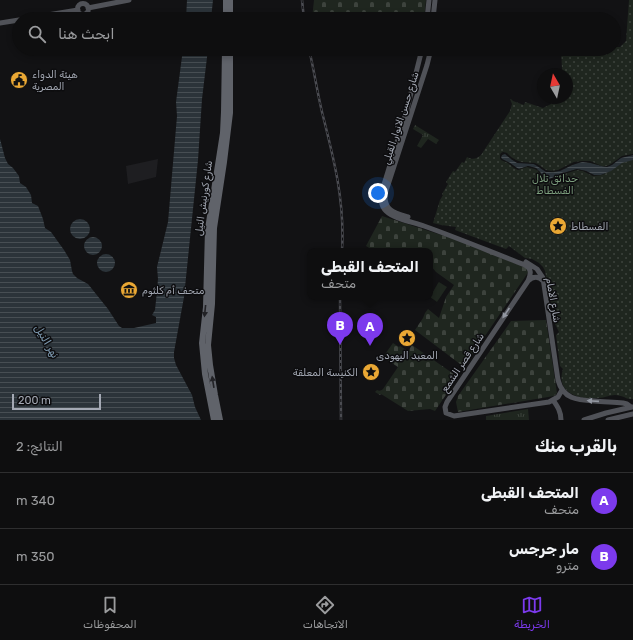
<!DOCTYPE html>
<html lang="ar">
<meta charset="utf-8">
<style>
:root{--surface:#0e0e0f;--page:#1c1c1d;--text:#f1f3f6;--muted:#9b9c9e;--line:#2e2e2f;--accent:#7c3aed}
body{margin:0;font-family:Rubik,Vazirmatn,sans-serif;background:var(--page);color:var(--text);direction:rtl}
.compass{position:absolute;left:537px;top:68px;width:36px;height:36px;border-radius:50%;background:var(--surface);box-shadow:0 2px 6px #0003;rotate:351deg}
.scale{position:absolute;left:12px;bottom:10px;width:89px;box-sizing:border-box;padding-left:4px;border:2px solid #a4a9b4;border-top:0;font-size:11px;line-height:14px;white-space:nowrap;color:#a4a9b4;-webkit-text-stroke:3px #0d0d0f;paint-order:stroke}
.you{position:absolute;left:378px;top:193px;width:14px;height:14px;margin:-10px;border:3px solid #fff;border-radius:50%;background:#1a73e8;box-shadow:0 0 0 6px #1a73e833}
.badge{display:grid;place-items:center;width:26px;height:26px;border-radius:50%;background:var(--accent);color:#fff;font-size:13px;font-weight:700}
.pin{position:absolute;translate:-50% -33px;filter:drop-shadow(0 1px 2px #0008)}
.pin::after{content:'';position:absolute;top:21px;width:14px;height:12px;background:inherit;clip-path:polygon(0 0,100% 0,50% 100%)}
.popup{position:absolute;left:307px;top:248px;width:126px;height:52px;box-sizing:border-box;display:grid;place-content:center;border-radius:8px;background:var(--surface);filter:drop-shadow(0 1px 3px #0005);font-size:13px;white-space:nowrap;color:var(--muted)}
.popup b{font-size:15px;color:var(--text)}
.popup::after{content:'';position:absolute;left:50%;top:100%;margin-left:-8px;border:8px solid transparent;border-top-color:var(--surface)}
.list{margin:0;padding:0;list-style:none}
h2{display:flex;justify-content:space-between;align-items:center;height:52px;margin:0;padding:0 16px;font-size:17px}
h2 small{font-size:13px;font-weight:400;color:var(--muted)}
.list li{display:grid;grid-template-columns:26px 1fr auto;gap:12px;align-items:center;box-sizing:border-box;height:56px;padding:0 16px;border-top:1px solid var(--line)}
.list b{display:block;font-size:15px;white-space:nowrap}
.list p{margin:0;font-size:13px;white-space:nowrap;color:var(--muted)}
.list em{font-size:13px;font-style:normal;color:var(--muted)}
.icon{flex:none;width:22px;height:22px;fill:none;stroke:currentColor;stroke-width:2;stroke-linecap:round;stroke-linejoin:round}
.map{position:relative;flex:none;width:633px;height:420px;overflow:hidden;direction:ltr}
.search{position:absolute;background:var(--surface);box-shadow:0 2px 6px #0003;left:12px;right:12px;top:12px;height:44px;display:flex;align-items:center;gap:10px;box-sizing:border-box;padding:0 14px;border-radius:22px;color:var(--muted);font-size:15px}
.sheet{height:164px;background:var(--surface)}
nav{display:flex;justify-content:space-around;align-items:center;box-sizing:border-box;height:56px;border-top:1px solid var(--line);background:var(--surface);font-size:11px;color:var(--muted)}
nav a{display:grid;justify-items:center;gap:2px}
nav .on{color:var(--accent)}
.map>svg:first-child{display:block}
.built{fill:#1e1e21}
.grass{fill:url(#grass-tufts)}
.cemetery{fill:url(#cemetery-stones)}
.park{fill:url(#park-dots)}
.pitch{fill:#1f261f}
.water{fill:url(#water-rules)}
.pier{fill:#121214}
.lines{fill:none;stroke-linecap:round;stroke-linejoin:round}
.major{stroke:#505258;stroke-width:5}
.highway{stroke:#60636a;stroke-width:6}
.rail-casing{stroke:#4b4c52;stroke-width:2.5}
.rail{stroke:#0d0d0f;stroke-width:1;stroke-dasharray:3;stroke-linecap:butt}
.oneway{fill:#222226}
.oneway2{fill:#9398a2}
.labels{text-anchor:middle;stroke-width:3;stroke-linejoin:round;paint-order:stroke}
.poi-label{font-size:10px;fill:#a4a9b4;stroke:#0d0d0f;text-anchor:start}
.street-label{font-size:10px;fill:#a4a9b4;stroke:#0d0d0f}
.park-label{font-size:10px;fill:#7c9e7d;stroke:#0d0d0f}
.water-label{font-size:11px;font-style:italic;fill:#7c98ae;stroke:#0d0d0f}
</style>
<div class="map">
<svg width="633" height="420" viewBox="0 0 633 420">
<defs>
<pattern id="grass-tufts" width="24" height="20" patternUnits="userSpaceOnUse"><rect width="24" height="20" fill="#1f261f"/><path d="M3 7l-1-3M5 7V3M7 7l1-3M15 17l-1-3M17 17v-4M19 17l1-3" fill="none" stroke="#3d433d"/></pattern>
<pattern id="cemetery-stones" width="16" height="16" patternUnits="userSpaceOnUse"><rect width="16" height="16" fill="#1f261f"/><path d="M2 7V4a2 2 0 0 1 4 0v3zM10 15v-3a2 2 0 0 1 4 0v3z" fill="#3d433d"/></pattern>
<pattern id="park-dots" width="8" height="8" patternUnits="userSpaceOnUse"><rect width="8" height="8" fill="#1f261f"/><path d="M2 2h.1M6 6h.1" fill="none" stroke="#3d433d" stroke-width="1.8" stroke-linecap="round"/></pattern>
<pattern id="water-rules" width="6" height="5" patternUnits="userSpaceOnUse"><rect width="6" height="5" fill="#2b3339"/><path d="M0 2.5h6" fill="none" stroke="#474e53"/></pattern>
</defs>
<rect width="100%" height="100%" fill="#121214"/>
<!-- built -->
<path class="built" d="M158 159 156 177 128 184 126 166Z"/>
<!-- grass -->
<path class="grass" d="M415 125 439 140 436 144 428 139 421 148 417 146 423 135 413 129Z
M528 409 529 420H486V416Z"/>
<!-- cemetery -->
<path class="cemetery" d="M314 0H426L424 19H312Z
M382 216 457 240 527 268 529 271 464 367 415 330 423 318 425 313 428 309 439 318 446 297 454 285 436 272 430 265V251H374L366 246Z
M546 320 557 393 554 396 458 412 456 402 458 396 511 321Z
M393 343 399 347 400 346 408 351 412 345 458 377 435 411 430 409 408 411 381 394 380 395 375 392 377 390C379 391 381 391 383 389L398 367 383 357Z"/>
<!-- park -->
<path class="park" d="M629 0H633V399C630 399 627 399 624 397 621 396 618 395 615 395 609 395 605 398 599 398 581 400 555 394 563 369L560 366 556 335 559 332 555 324 545 271 543 267 539 263 532 259 525 258 509 246 506 249 455 230 456 227 441 225 433 223 440 200 443 195 442 194 448 184 446 182 453 171 455 172 462 162 464 163 467 157C472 160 477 159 481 155L510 111 512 104 510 99H511L513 101 524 105 525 102 543 108 551 104 553 98H567V74H560L562 69 561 49H614V47H620L626 41Z"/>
<!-- pitch -->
<path class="pitch" d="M439 282 447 287 437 302 430 297 438 283Z"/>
<!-- water -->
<path class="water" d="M187 0H213L211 19H186Z
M183 49H208L202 99 198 160 184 297 174 352V358L176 365 192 395 195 407 201 420H0V139L5 158 8 164 13 168 19 176 20 183 26 187 31 195 32 203 38 206 43 219 45 228 51 232 64 250 70 260 72 271 73 274 77 278 88 284 108 309 119 326 122 328H134L156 323V317L152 315 155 310 157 291 158 279 157 267 168 222 177 116 176 102Z
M503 154H505C508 156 511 160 515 161 521 164 527 162 533 164 542 166 544 174 555 172 565 170 574 162 584 162 592 162 602 168 608 166 612 165 615 162 618 159 623 156 628 156 633 155V160L622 163 611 171 601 175H594L586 171 577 169 560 174 550 179 547 180 544 178 540 172 536 168 528 166 519 169 517 168 510 163 502 159 501 157Z
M70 229a10 10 0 1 1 20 0a10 10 0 1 1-20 0Z
M84 246a9 9 0 1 1 18 0a9 9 0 1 1-18 0Z
M97 263a9 9 0 1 1 18 0a9 9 0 1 1-18 0Z"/>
<!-- pier -->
<path class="pier" d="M503 152 507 153 511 157 516 160 521 162 535 163 539 165 546 170 551 171 558 170 574 162 582 161H590L602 166H607L611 164 622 156 633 154V155L621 158 612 165 607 167 602 166 591 163 582 162 572 165 560 171 550 172H546L534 164 517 163 511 159 505 154 502 155 501 157 502 159 510 163 517 168 519 169 528 166 536 168 540 172 544 178 547 180 550 179 560 174 577 169 586 171 594 175H601L611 171 622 163 633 160 622 163 611 171 602 175 593 176 583 171 577 170 561 175 552 180 548 181 543 179 538 171 535 169 527 167 518 170 514 168 508 163 501 160 500 158V155L501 153Z"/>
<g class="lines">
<!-- major -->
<path class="major" d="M77.5 9a5.5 5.5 0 1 1 11 0a5.5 5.5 0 1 1-11 0Z
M88 8 129 0
M23 19 78 10
M427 19 429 0
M433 19 435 0
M0 23 19 20
M422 49 406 113 382 191C380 198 381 206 386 211 394 219 413 222 424 226 458 238 491 252 525 265 532 269 531 274 528 281L447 402 445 407 446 413 454 416 549 402 558 397 562 390
M408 217C395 213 384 211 385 194L427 65 431 49
M526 262 537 269 543 278 558 380C563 399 577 400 594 401 603 402 613 402 623 403L627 404 631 407
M528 281C533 276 539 276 543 281
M553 400C558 407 561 412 561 420
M584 420 606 413 632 407
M608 420 633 414"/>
<!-- highway -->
<path class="highway" d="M226 19V0
M230 19V0
M214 420 205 374 202 343 206 307 208 229 223 133 224 112 225 49
M220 420 215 395 210 365 208 345 212 304 214 228 224 162 230 113V49"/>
<!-- rail casing -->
<g class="rail-casing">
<path id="rail" d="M302 0 304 19
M309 49C314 70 317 91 322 112 334 159 345 202 342 251
M340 297 341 420"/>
</g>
<!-- rail -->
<use href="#rail" class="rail"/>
</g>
<!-- one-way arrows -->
<defs><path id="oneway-solid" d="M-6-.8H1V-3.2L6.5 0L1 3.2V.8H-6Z"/></defs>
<g class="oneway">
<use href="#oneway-solid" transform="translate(205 311) rotate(96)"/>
<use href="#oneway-solid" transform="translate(213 382) rotate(-99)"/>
</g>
<g class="oneway2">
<use href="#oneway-solid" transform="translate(506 313) rotate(124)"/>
<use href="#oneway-solid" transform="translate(593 401) rotate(-176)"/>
</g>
<!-- icons -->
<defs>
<g id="civic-disc" transform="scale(0.9)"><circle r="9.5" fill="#eaa834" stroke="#0d0d0f"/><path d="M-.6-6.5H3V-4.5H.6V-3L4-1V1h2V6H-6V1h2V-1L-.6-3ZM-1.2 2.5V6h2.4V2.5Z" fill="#111"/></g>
<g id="sight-disc" transform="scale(0.9)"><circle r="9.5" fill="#eaa834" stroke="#0d0d0f"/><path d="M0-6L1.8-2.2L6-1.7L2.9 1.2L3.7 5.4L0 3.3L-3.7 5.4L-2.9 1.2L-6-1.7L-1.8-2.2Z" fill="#111"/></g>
<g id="museum-disc" transform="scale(0.9)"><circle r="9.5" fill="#eaa834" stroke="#0d0d0f"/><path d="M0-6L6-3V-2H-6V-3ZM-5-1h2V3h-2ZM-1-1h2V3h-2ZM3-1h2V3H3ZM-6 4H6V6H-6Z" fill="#111"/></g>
</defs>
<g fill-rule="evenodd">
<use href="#civic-disc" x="19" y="80"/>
<use href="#sight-disc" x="558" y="226"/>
<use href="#museum-disc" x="129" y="290"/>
<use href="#sight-disc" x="407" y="338"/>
<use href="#sight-disc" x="371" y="372"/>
</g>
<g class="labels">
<!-- poi labels -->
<g class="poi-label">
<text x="32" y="78">هيئة الدواء<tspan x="32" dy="12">المصرية</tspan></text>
<text x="571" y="230">الفسطاط</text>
<text x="142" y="294">متحف أم كلثوم</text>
<text x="407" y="359" text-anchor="middle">المعبد اليهودى</text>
<text x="358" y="376" text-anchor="end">الكنيسة المعلقة</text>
</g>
<!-- street labels -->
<g class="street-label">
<text transform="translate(400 118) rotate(-72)" y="4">شارع حسن الانوار القبلي</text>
<text transform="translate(203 198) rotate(-82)" y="4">شارع كورنيش النيل</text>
<text transform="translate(554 300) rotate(80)" y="4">شارع الامام</text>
<text transform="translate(462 362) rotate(-56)" y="4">شارع قصر الشمع</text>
</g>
<!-- park labels -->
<g class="park-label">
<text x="555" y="182">حدائق تلال<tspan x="555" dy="12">الفسطاط</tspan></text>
</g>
<!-- water labels -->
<g class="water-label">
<text transform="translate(47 341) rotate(59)" y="4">نهر النيل</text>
</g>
</g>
</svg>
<svg class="compass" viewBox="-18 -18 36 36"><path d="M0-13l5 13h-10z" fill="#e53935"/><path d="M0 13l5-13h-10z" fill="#9b9c9e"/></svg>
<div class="scale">200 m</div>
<div class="you"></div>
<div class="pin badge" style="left:370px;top:346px">A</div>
<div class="popup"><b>المتحف القبطى</b>متحف</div>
<div class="pin badge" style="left:340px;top:345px">B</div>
<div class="search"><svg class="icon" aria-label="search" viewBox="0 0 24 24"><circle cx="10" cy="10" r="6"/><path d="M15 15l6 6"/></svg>ابحث هنا</div>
</div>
<section class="sheet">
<h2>بالقرب منك<small>النتائج: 2</small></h2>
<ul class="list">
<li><span class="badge">A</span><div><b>المتحف القبطى</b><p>متحف</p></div><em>340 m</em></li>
<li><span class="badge">B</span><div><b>مار جرجس</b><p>مترو</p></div><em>350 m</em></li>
</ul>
</section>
<nav>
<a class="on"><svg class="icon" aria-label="map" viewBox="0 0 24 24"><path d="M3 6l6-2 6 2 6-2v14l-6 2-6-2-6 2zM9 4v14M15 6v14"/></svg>الخريطة</a>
<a><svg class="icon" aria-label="directions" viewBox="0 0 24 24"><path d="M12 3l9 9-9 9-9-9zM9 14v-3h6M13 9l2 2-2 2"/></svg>الاتجاهات</a>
<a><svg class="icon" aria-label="saved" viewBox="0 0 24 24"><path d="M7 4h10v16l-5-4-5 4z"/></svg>المحفوظات</a>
</nav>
